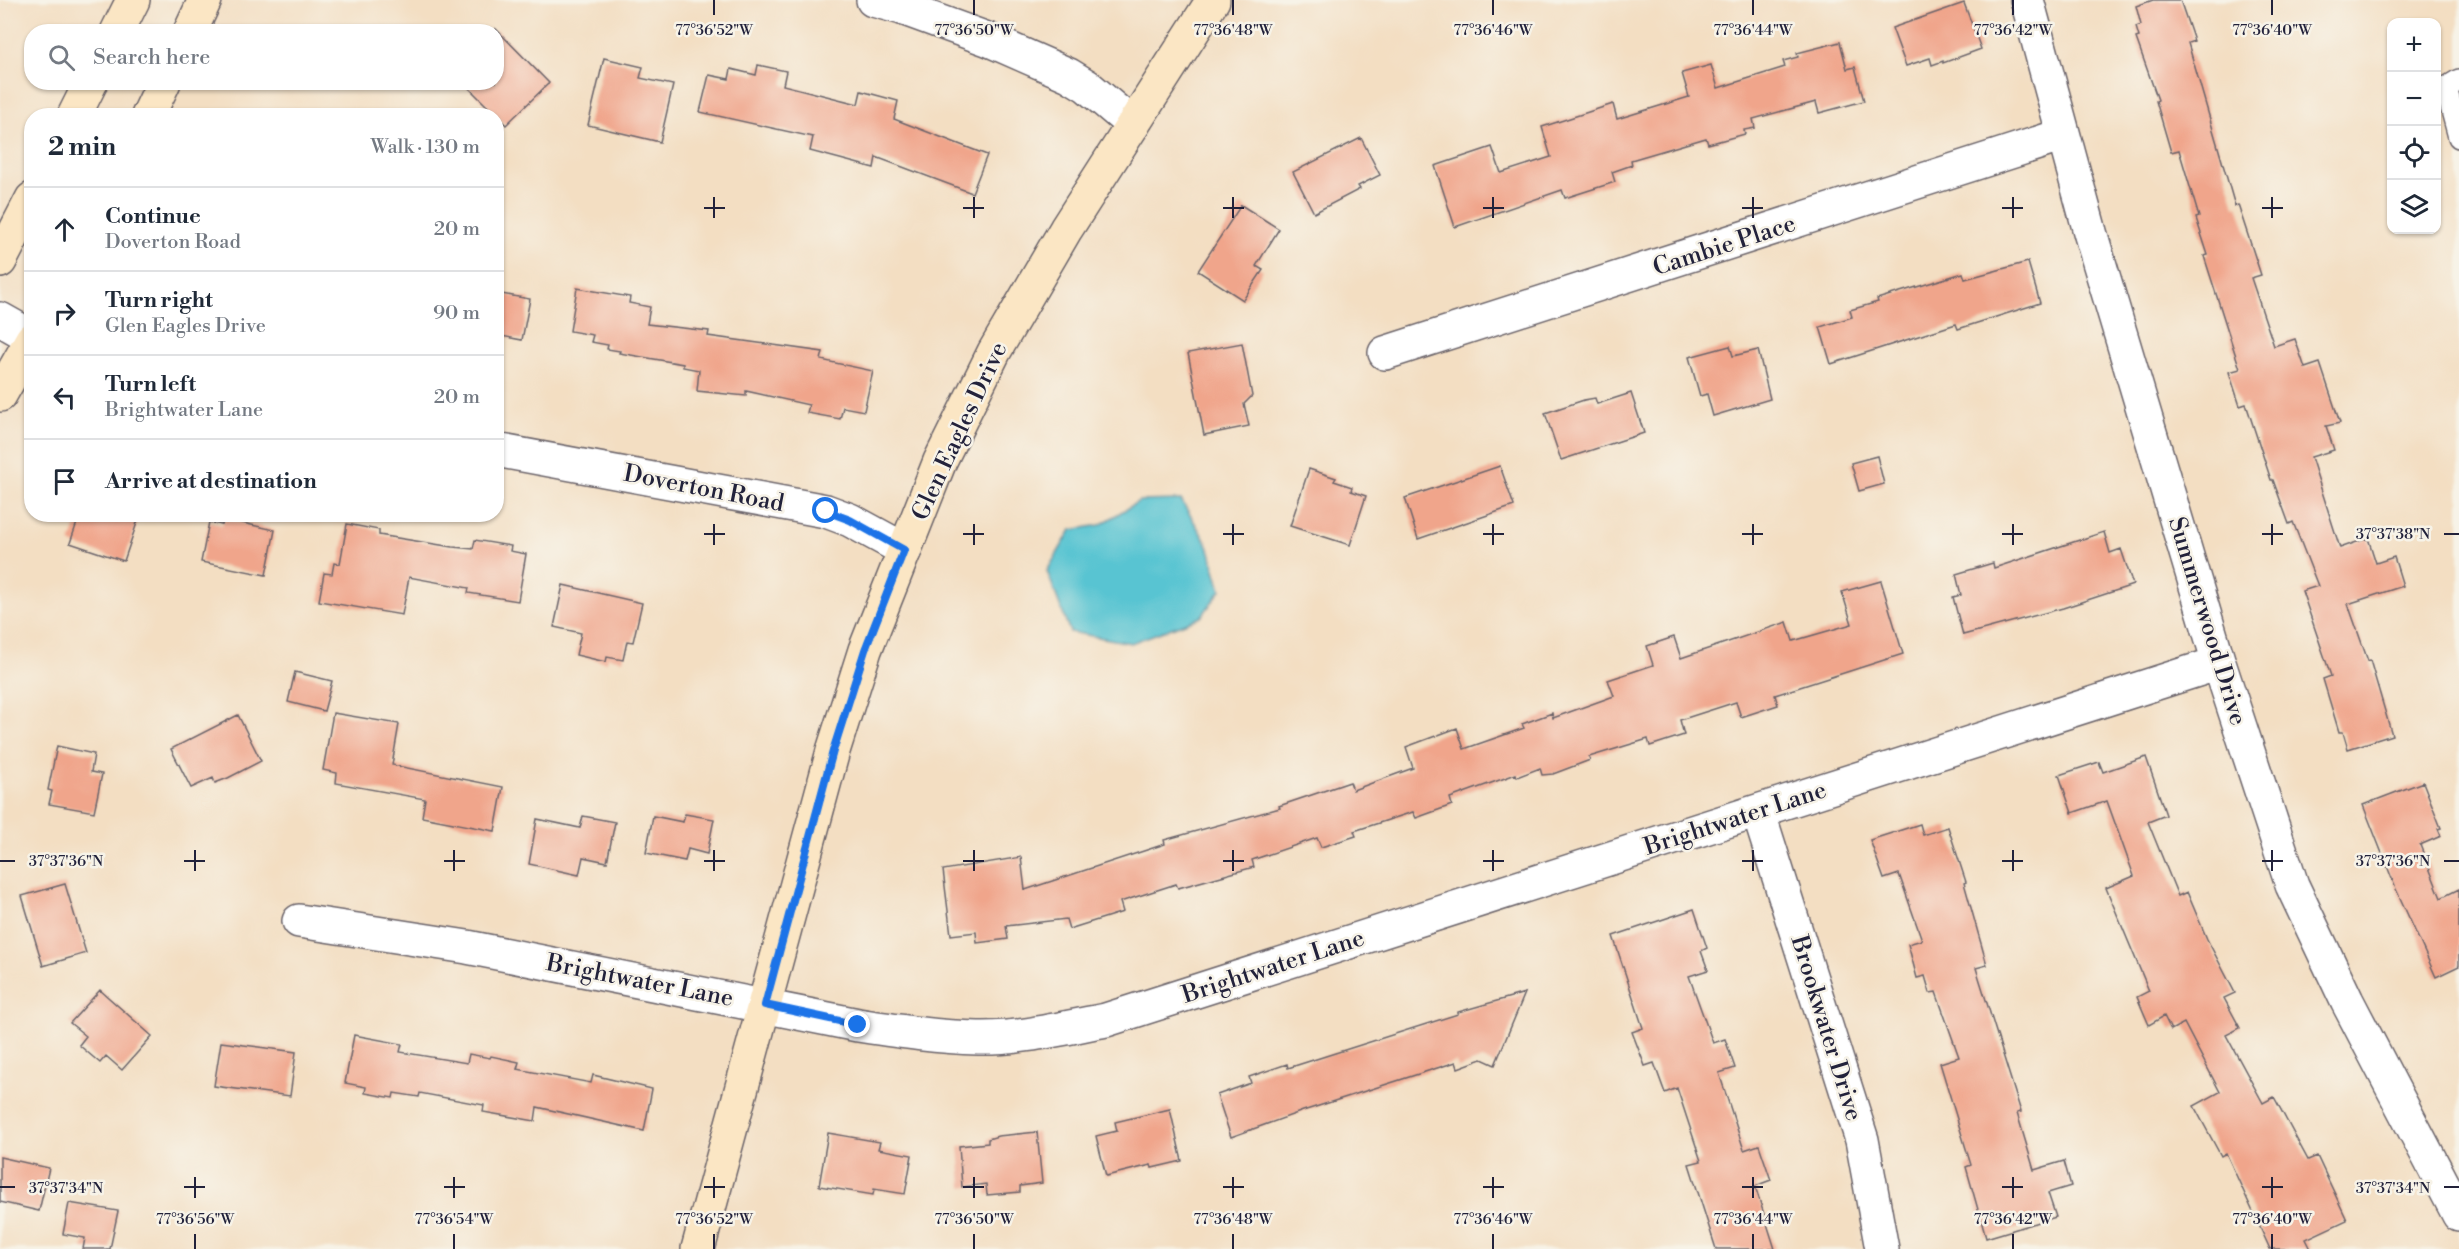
<!DOCTYPE html>
<meta charset="utf-8">
<style>
:root{--surface:#fff;--page:#f6f6f7;--text:#1f2937;--muted:#747a83;--line:#e0e1e3}
body{margin:0;font-family:"Libre Bodoni",serif;background:var(--page);color:var(--text)}
.controls{position:absolute;right:18px;top:18px;display:grid;overflow:hidden;border-radius:12px;box-shadow:0 2px 4px #0004}
.controls button{width:54px;height:54px;display:grid;place-items:center;padding:0;border:0;border-bottom:2px solid var(--line);background:var(--surface);color:var(--text);font:30px sans-serif}
.stop{position:absolute;width:18px;height:18px;margin:-14px;border:4px solid #1a73e8;border-radius:50%;background:#fff}
.stop.end{background:#1a73e8;border-color:#fff;box-shadow:0 2px 6px #0008}
.list{margin:0;padding:0;list-style:none}
h2{display:flex;justify-content:space-between;align-items:center;height:78px;margin:0;padding:0 24px;font-size:26px}
h2 small{font-size:20px;font-weight:400;color:var(--muted)}
.list li{display:grid;grid-template-columns:39px 1fr auto;gap:18px;align-items:center;box-sizing:border-box;height:84px;padding:0 24px;border-top:2px solid var(--line)}
.list b{display:block;font-size:22px;white-space:nowrap}
.list p{margin:0;font-size:20px;white-space:nowrap;color:var(--muted)}
.list em{font-size:20px;font-style:normal;color:var(--muted)}
.icon{flex:none;width:33px;height:33px;fill:none;stroke:currentColor;stroke-width:2;stroke-linecap:round;stroke-linejoin:round}
.map{position:relative;flex:none;width:2459px;height:1249px;overflow:hidden}
.search{position:absolute;background:var(--surface);box-shadow:0 2px 4px #0004;left:24px;top:24px;width:480px;height:66px;display:flex;align-items:center;gap:15px;box-sizing:border-box;padding:0 21px;border-radius:24px;color:var(--muted);font-size:22px}
.panel{position:absolute;background:var(--surface);box-shadow:0 2px 4px #0004;left:24px;top:108px;width:480px;height:414px;border-radius:24px}
.map>svg:first-child{display:block}
.water{fill:#59c4d2;stroke:#3e7386;stroke-width:1.5}
.building{fill:#f0a58b}
.lines{fill:none;stroke-linecap:round;stroke-linejoin:round}
.lane-casing{stroke:#6b646a;stroke-width:24}
.street-casing{stroke:#6b646a;stroke-width:36}
.secondary-casing{stroke:#6b646a;stroke-width:36}
.lane{stroke:#fff;stroke-width:21}
.street{stroke:#fff;stroke-width:33}
.secondary{stroke:#fbe6c4;stroke-width:33}
.route{stroke:#1a73e8;stroke-width:8}
.ticks{fill:none;stroke:#22223b;stroke-width:2}
.labels{text-anchor:middle;stroke-width:5;stroke-linejoin:round;paint-order:stroke}
.street-label{font-size:24px;fill:#22223b;stroke:#f7f3e8}
.ticks-label{font-size:15px;text-anchor:middle;fill:#22223b;stroke:#f7f3e8;stroke-width:5;stroke-linejoin:round;paint-order:stroke}
</style>
<div class="map">
<svg width="2459" height="1249" viewBox="0 0 2459 1249">
<rect width="100%" height="100%" fill="#f7f3e8"/>
<filter id="ink" filterUnits="userSpaceOnUse"><feTurbulence type="fractalNoise" baseFrequency=".0167" numOctaves="2"/><feDisplacementMap in="SourceGraphic" scale="12" xChannelSelector="R" yChannelSelector="G"/><feConvolveMatrix kernelMatrix="1 2 1 2 8 2 1 2 1" color-interpolation-filters="sRGB"/></filter>
<filter id="wash" filterUnits="userSpaceOnUse"><feTurbulence type="fractalNoise" baseFrequency=".008" numOctaves="4" result="noise"/><feDisplacementMap in="SourceGraphic" scale="24" xChannelSelector="R" yChannelSelector="G"/><feGaussianBlur stdDeviation="1.35" result="paint"/><feColorMatrix in="noise" values="0 0 0 0 0 0 0 0 0 0 0 0 0 0 0 0 0 1.4 0 .05"/><feComposite in="paint" operator="in"/></filter>
<g filter="url(#wash)">
<rect width="100%" height="100%" fill="#f3dec2"/>
<!-- water -->
<path class="water" d="M1181 500 1208 545 1221 590 1201 617 1131 643 1070 632 1047 571 1071 530 1100 525 1139 501Z"/>
<g id="blocks">
<!-- building -->
<path class="building" d="M2153 0H2180L2194 41 2188 43 2235 206 2238 205 2261 275 2251 278 2274 346 2295 339 2305 368 2320 363 2340 423 2326 426 2334 450 2311 457 2340 548 2368 538 2376 563 2394 557 2403 586 2348 604 2368 661 2370 660 2392 735 2348 749 2343 732H2339L2323 679 2331 676 2302 591 2318 586 2293 522 2289 524 2273 480H2271L2246 404 2240 406 2229 372 2240 369 2204 256 2208 255 2196 218 2199 217 2179 150 2171 152 2156 101 2158 100 2136 38 2139 37 2136 27 2141 25 2136 6Z
M1964 3 1981 49 1943 63V61L1932 65 1930 58 1906 66 1892 28Z
M496 29 549 83 506 125 463 82H496Z
M1840 42 1847 69 1855 67 1864 101 1819 113 1816 102 1753 119 1755 128 1744 130 1745 134 1708 144 1706 138 1631 160 1632 165 1612 172 1615 182 1565 198 1562 190 1455 227 1435 166 1492 147 1501 173 1551 157 1542 127 1613 104 1617 119 1689 97 1682 73 1711 65 1718 88 1785 67 1783 61 1798 57 1797 53Z
M604 58 643 67 640 78 673 85 660 142 588 125Z
M758 65 786 71 783 85 858 104 861 91 898 101 894 119 987 155 972 193 876 157 874 168 810 151 813 137 700 112 709 75 729 79 731 69 756 75Z
M1361 138 1380 175 1358 186 1360 189 1314 213 1293 172Z
M1241 205 1279 229 1256 266 1263 270 1243 300 1198 271Z
M2028 262 2040 303 1958 329 1956 324 1831 364 1820 327 1852 317 1850 310 1878 302 1877 299 1963 273 1965 279Z
M577 288 630 297 629 303 650 307 647 324 709 331 708 336 823 352 821 360 873 371 864 411 843 407 840 419 807 413 809 405 746 391V396L697 391 699 370 683 367V364L619 353 620 351 607 349 608 345 591 342 593 335 570 331Z
M496 293 530 299 522 340 496 335Z
M1242 343 1252 396 1244 404 1249 426 1204 435 1188 353Z
M1730 346 1733 356 1758 350 1770 399 1713 416 1707 394 1700 396 1689 357Z
M1631 393 1644 433 1561 460 1545 413 1584 400 1595 398 1597 404Z
M1877 456 1884 484 1859 491 1851 463Z
M1500 466 1514 506 1418 539 1405 498Z
M1309 469 1336 478 1334 481 1352 487 1351 491 1366 496 1350 545 1290 526Z
M80 514H140L124 561 70 543Z
M224 519 275 530 266 575 201 562 209 522 222 525Z
M347 524 379 530V535L453 547 473 549 475 540 511 546 510 551 526 554 518 601 468 593 469 588 409 577 402 615 319 601 324 573 332 574 334 563 340 564Z
M2104 532 2110 553 2121 549 2133 585 2063 608 1963 635 1953 597 1961 595 1956 574 1993 563 1994 568Z
M1881 581 1903 654 1775 695 1778 705 1741 717 1736 702 1680 720 1684 735 1650 746 1648 739 1589 757 1590 760 1553 774 1542 775 1540 768 1517 777 1516 774 1450 798 1452 805 1416 818 1413 812 1354 831 1356 836 1321 847 1317 838 1252 860 1254 867 1178 888 1176 884 1120 902 1123 912 1069 929 1066 919 1006 926 1008 939 977 943 976 932 951 935 943 870 1021 857 1025 890 1165 844 1164 840 1280 808 1279 806 1350 782 1353 790 1413 768 1406 747 1457 728 1464 749 1524 728 1522 724 1552 713 1553 718 1614 696 1608 680 1653 665 1647 646 1674 637 1681 658 1787 622 1793 641 1852 624 1842 592Z
M563 585 642 603 633 642 627 641 623 660 607 657 606 662 576 655 581 633 554 627Z
M295 672 332 681 324 711 288 702Z
M333 713 399 724 392 765 503 787 495 831 422 817 425 799 336 783 337 773 323 770Z
M238 715 261 761 228 778 215 783 213 778 191 788 171 749Z
M57 746 94 754 91 772 102 774 94 812 49 804 52 791 48 790Z
M2146 757 2166 815 2148 822 2178 896 2187 892 2207 939 2235 993 2224 998 2240 1028 2226 1035 2263 1103 2274 1097 2308 1160 2317 1156 2347 1220 2306 1239 2311 1249H2270L2226 1153 2221 1156 2194 1106 2220 1092 2184 1023 2171 1030 2164 1016 2149 1025 2137 997 2149 991 2106 888 2134 876 2107 801 2072 813 2059 775 2099 762 2103 772Z
M2423 782 2441 828 2438 829 2441 836 2420 845 2441 898 2459 889V966L2436 977 2396 889 2363 805Z
M685 814 714 819 707 854 688 849 685 861 646 853 653 816 683 822Z
M583 816 615 822 607 862 583 857 579 875 529 864 537 819 580 828Z
M1920 824 1923 835 1948 827 1966 882 1964 883 1987 965 1976 968 2021 1112 2017 1113 2034 1170 2064 1161 2071 1186 2048 1193 2056 1217 1986 1238 1966 1167 1971 1165 1940 1063 1959 1057 1936 992 1930 993 1925 976 1917 978 1908 944 1922 940 1899 874 1884 879 1870 840Z
M65 884 86 953 43 966 22 896Z
M1694 909 1707 948 1701 951 1708 970 1689 976 1713 1043 1725 1039 1735 1068 1719 1073 1744 1150 1759 1145 1771 1180 1755 1186 1775 1249H1716L1689 1164 1701 1161 1677 1088 1665 1093 1654 1063 1645 1066 1632 1032 1643 1028 1613 936Z
M100 990 152 1036 122 1070 106 1056 100 1063 79 1045 86 1036 70 1023Z
M1525 993 1495 1065 1482 1059 1458 1068 1456 1062 1303 1111 1231 1137 1217 1095 1251 1083 1249 1077 1287 1064 1288 1068 1458 1014V1012Z
M354 1035 402 1044 400 1052 467 1063 469 1054 490 1058 491 1056 519 1062 517 1069 591 1083 593 1075 652 1089 644 1131 537 1107 535 1121 483 1112 484 1105 420 1093 419 1097 394 1093 393 1098 365 1093 366 1087 345 1083Z
M221 1042 296 1052 290 1096 214 1086Z
M1170 1109 1182 1161 1152 1168 1151 1165 1106 1176 1096 1136 1117 1131 1115 1122Z
M1037 1132 1042 1183 1020 1186V1192L987 1195 986 1184 962 1187 959 1146 988 1143V1139L998 1136Z
M828 1133 880 1142 878 1149 912 1155 905 1194 874 1189 873 1195 819 1186Z
M0 1157 49 1168 39 1211 0 1202Z
M69 1203 118 1211 110 1249H83L85 1238 63 1234Z"/>
</g>
</g>
<g filter="url(#ink)">
<use href="#blocks" fill-opacity="0" stroke="#6b646a" stroke-width="1.5"/>
<g class="lines">
<!-- lane casing -->
<g class="lane-casing">
<path id="lane" d="M2459 80 2446 88 2459 137"/>
</g>
<!-- street casing -->
<g class="street-casing">
<path id="street" d="M873 0 902 8 987 39 1069 75 1087 86 1133 125
M2027 0 2090 232 2219 663 2292 885 2347 1001 2459 1215
M0 319 32 337
M1385 353 2063 135
M496 450 826 511 850 520 905 550
M1758 811 1862 1140 1882 1249
M299 921 467 947 858 1025C898 1031 937 1037 978 1038 1021 1039 1063 1028 1106 1020L2219 663"/>
</g>
<!-- secondary casing -->
<g class="secondary-casing">
<path id="secondary" d="M117 32 133 0
M190 32 205 0
M74 116 91 82
M148 116 164 82
M0 261 32 199
M0 395 32 339
M698 1249 833 751 865 650 940 461 994 352 1066 229 1213 0"/>
</g>
<!-- lane -->
<use href="#lane" class="lane"/>
<!-- street -->
<use href="#street" class="street"/>
<!-- secondary -->
<use href="#secondary" class="secondary"/>
</g>
</g>
<g class="lines" filter="url(#ink)">
<!-- route -->
<path class="route" d="M826 511 850 520 904 550 865 650 833 751 765 1005 858 1025"/>
</g>
<!-- ticks -->
<path class="ticks" d="M714 0V15M974 0V15M1233 0V15M1493 0V15M1753 0V15M2013 0V15M2272 0V15M714 197V218M974 197V218M1233 197V218M1493 197V218M1753 197V218M2013 197V218M2272 197V218M704 208H725M963 208H984M1223 208H1244M1483 208H1504M1742 208H1763M2002 208H2023M2262 208H2283M714 524V545M974 524V545M1233 524V545M1493 524V545M1753 524V545M2013 524V545M2272 524V545M704 534H725M963 534H984M1223 534H1244M1483 534H1504M1742 534H1763M2002 534H2023M2262 534H2283M2444 534H2459M195 850V871M454 850V871M714 850V871M974 850V871M1233 850V871M1493 850V871M1753 850V871M2013 850V871M2272 850V871M0 861H15M184 861H205M444 861H465M704 861H725M963 861H984M1223 861H1244M1483 861H1504M1742 861H1763M2002 861H2023M2262 861H2283M2444 861H2459M195 1177V1198M454 1177V1198M714 1177V1198M974 1177V1198M1233 1177V1198M1493 1177V1198M1753 1177V1198M2013 1177V1198M2272 1177V1198M0 1187H15M184 1187H205M444 1187H465M704 1187H725M963 1187H984M1223 1187H1244M1483 1187H1504M1742 1187H1763M2002 1187H2023M2262 1187H2283M2444 1187H2459M195 1234V1249M454 1234V1249M714 1234V1249M974 1234V1249M1233 1234V1249M1493 1234V1249M1753 1234V1249M2013 1234V1249M2272 1234V1249"/>
<g class="labels">
<!-- street labels -->
<g class="street-label">
<text transform="translate(1724 245) rotate(-18)" y="8">Cambie Place</text>
<text transform="translate(959 431) rotate(-65)" y="8">Glen Eagles Drive</text>
<text transform="translate(704 488) rotate(11)" y="8">Doverton Road</text>
<text transform="translate(2208 621) rotate(73)" y="8">Summerwood Drive</text>
<text transform="translate(1735 818) rotate(-18)" y="8">Brightwater Lane</text>
<text transform="translate(1273 966) rotate(-18)" y="8">Brightwater Lane</text>
<text transform="translate(640 980) rotate(11)" y="8">Brightwater Lane</text>
<text transform="translate(1827 1028) rotate(73)" y="8">Brookwater Drive</text>
</g>
</g>
<g class="ticks-label">
<text x="714" y="35">77°36'52"W</text>
<text x="974" y="35">77°36'50"W</text>
<text x="1233" y="35">77°36'48"W</text>
<text x="1493" y="35">77°36'46"W</text>
<text x="1753" y="35">77°36'44"W</text>
<text x="2013" y="35">77°36'42"W</text>
<text x="2272" y="35">77°36'40"W</text>
<text x="2393" y="539">37°37'38"N</text>
<text x="66" y="866">37°37'36"N</text>
<text x="2393" y="866">37°37'36"N</text>
<text x="66" y="1193">37°37'34"N</text>
<text x="2393" y="1193">37°37'34"N</text>
<text x="195" y="1224">77°36'56"W</text>
<text x="454" y="1224">77°36'54"W</text>
<text x="714" y="1224">77°36'52"W</text>
<text x="974" y="1224">77°36'50"W</text>
<text x="1233" y="1224">77°36'48"W</text>
<text x="1493" y="1224">77°36'46"W</text>
<text x="1753" y="1224">77°36'44"W</text>
<text x="2013" y="1224">77°36'42"W</text>
<text x="2272" y="1224">77°36'40"W</text>
</g>
</svg>
<div class="controls">
<button>+</button>
<button>−</button>
<button><svg class="icon" aria-label="locate" viewBox="0 0 24 24"><circle cx="12" cy="12" r="6"/><path d="M12 2v4M12 18v4M2 12h4M18 12h4"/></svg></button>
<button><svg class="icon" aria-label="layers" viewBox="0 0 24 24"><path d="M12 4l9 5-9 5-9-5zM3 14l9 5 9-5"/></svg></button>
</div>
<div class="stop" style="left:826px;top:511px"></div>
<div class="stop end" style="left:858px;top:1025px"></div>
<div class="search"><svg class="icon" aria-label="search" viewBox="0 0 24 24"><circle cx="10" cy="10" r="6"/><path d="M15 15l6 6"/></svg>Search here</div>
<section class="panel">
<h2>2 min<small>Walk · 130 m</small></h2>
<ul class="list">
<li><svg class="icon" aria-label="ahead" viewBox="0 0 24 24"><path d="M12 20V5M6 11l6-6 6 6"/></svg><div><b>Continue</b><p>Doverton Road</p></div><em>20 m</em></li>
<li><svg class="icon" aria-label="right" viewBox="0 0 24 24"><path d="M7 20v-9h11M14 6l5 5-5 5"/></svg><div><b>Turn right</b><p>Glen Eagles Drive</p></div><em>90 m</em></li>
<li><svg class="icon" aria-label="left" viewBox="0 0 24 24"><path d="M17 20v-9H6M10 6l-5 5 5 5"/></svg><div><b>Turn left</b><p>Brightwater Lane</p></div><em>20 m</em></li>
<li><svg class="icon" aria-label="arrive" viewBox="0 0 24 24"><path d="M6 21V4h12l-3 4 3 4H6"/></svg><div><b>Arrive at destination</b></div></li>
</ul>
</section>
</div>
